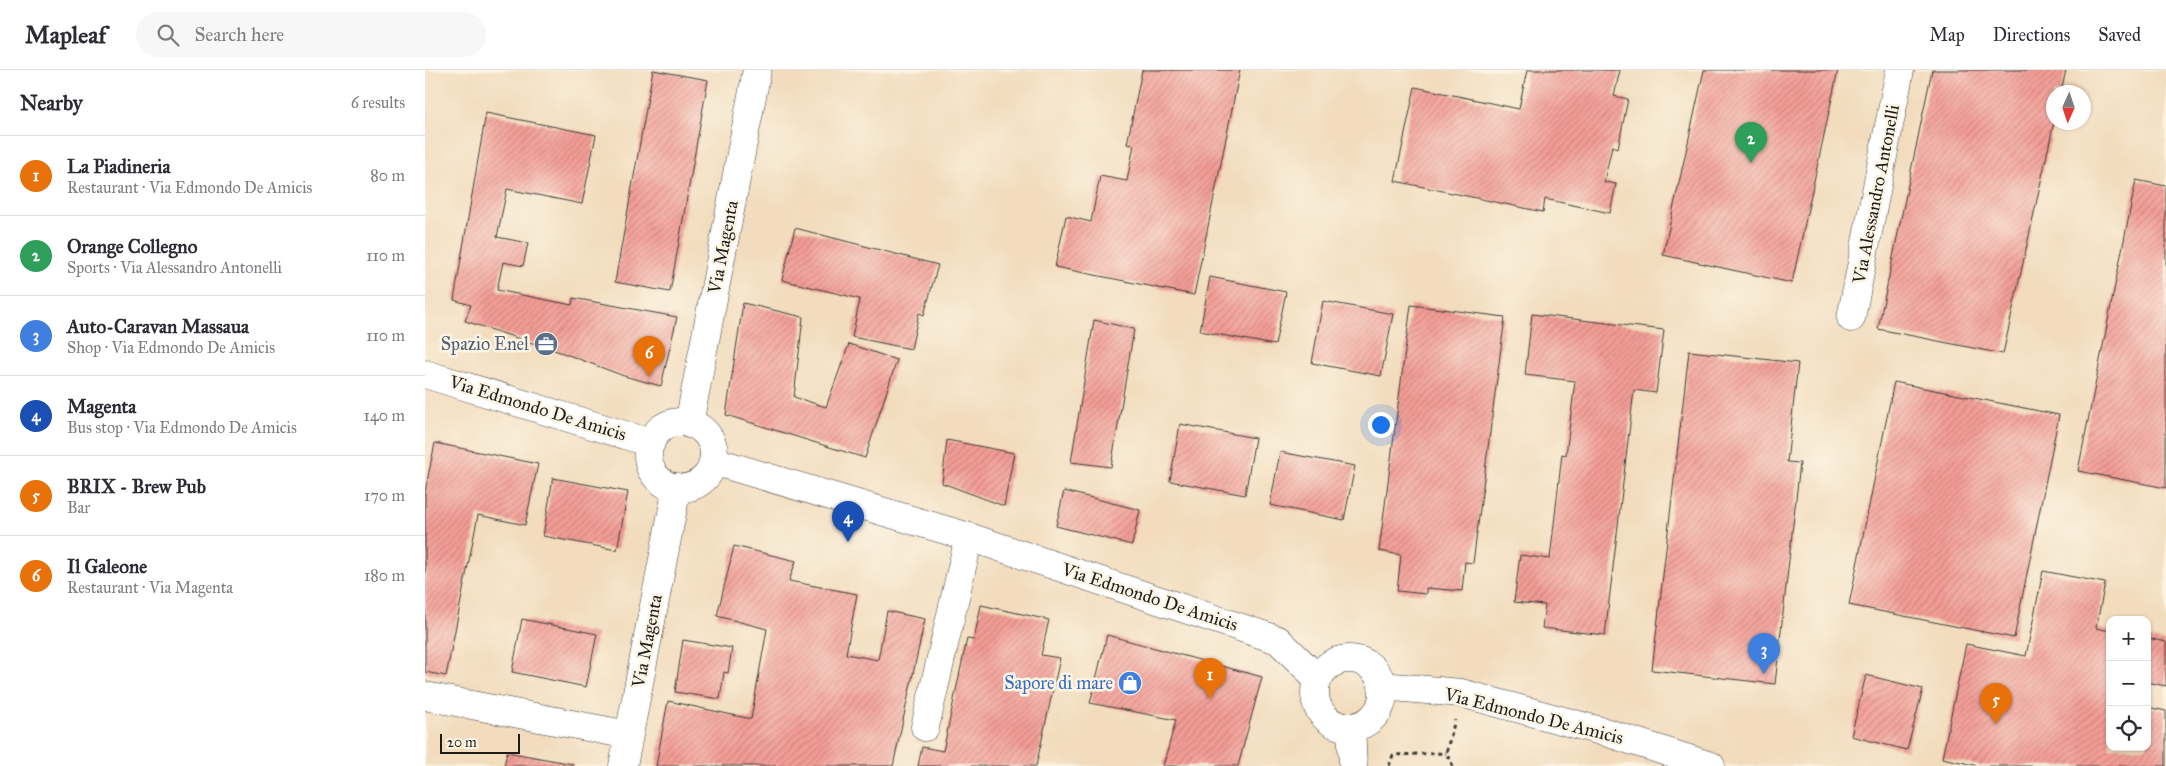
<!DOCTYPE html>
<meta charset="utf-8">
<style>
:root{--surface:#fff;--page:#f7f7f7;--text:#2b2b33;--muted:#7c7c81;--line:#e1e1e2;--accent:#b5179e}
body{margin:0;font-family:"IM FELL Great Primer",serif;background:var(--page);color:var(--text)}
.controls{position:absolute;right:15px;bottom:15px;display:grid;overflow:hidden;border-radius:10px;box-shadow:0 1px 4px #0004}
.controls button{width:45px;height:45px;display:grid;place-items:center;padding:0;border:0;border-bottom:1px solid var(--line);background:var(--surface);color:var(--text);font:25px sans-serif}
.compass{position:absolute;left:1621px;top:15px;width:45px;height:45px;border-radius:50%;background:var(--surface);box-shadow:0 1px 4px #0004;rotate:183deg}
.scale{position:absolute;left:15px;bottom:12px;width:80px;box-sizing:border-box;padding-left:5px;border:2px solid #1c1c1c;border-top:0;font-size:14px;line-height:18px;white-space:nowrap;color:#1c1c1c;-webkit-text-stroke:4px #fcf5e5;paint-order:stroke}
.you{position:absolute;left:955px;top:354px;width:18px;height:18px;margin:-12px;border:4px solid #fff;border-radius:50%;background:#1a73e8;box-shadow:0 0 0 8px #1a73e833}
.badge{display:grid;place-items:center;width:32px;height:32px;border-radius:50%;background:var(--accent);color:#fff;font-size:16px;font-weight:700}
.pin{position:absolute;translate:-50% -41px;filter:drop-shadow(0 1px 2px #0008)}
.pin::after{content:'';position:absolute;top:26px;width:18px;height:15px;background:inherit;clip-path:polygon(0 0,100% 0,50% 100%)}
.list{margin:0;padding:0;list-style:none}
h2{display:flex;justify-content:space-between;align-items:center;height:65px;margin:0;padding:0 20px;font-size:21px}
h2 small{font-size:16px;font-weight:400;color:var(--muted)}
.list li{display:grid;grid-template-columns:32px 1fr auto;gap:15px;align-items:center;box-sizing:border-box;height:80px;padding:0 20px;border-top:1px solid var(--line)}
.list b{display:block;font-size:19px;white-space:nowrap}
.list p{margin:0;font-size:16px;white-space:nowrap;color:var(--muted)}
.list em{font-size:16px;font-style:normal;color:var(--muted)}
.icon{flex:none;width:28px;height:28px;fill:none;stroke:currentColor;stroke-width:2;stroke-linecap:round;stroke-linejoin:round}
.map{position:relative;flex:none;width:1741px;height:696px;overflow:hidden}
header{display:flex;align-items:center;gap:30px;box-sizing:border-box;height:70px;padding:0 25px;background:var(--surface);border-bottom:1px solid var(--line)}
header strong{font-size:24px}
nav{display:flex;gap:28px;margin-inline-start:auto;font-size:18px}
.search{width:350px;height:45px;background:var(--page);display:flex;align-items:center;gap:12px;box-sizing:border-box;padding:0 18px;border-radius:28px;color:var(--muted);font-size:19px}
main{display:flex}
aside{flex:1;background:var(--surface)}
.map>svg:first-child{display:block}
.building{fill:url(#building-hatch)}
.lines{fill:none;stroke-linecap:round;stroke-linejoin:round}
.minor-casing{stroke:#3c3934;stroke-width:29}
.tertiary-casing{stroke:#3c3934;stroke-width:29}
.path{stroke:#3c3934;stroke-width:3;stroke-dasharray:4 4;stroke-linecap:butt}
.minor{stroke:#fff;stroke-width:28}
.tertiary{stroke:#fff;stroke-width:28}
.labels{text-anchor:middle;stroke-width:5;stroke-linejoin:round;paint-order:stroke}
.street-label{font-size:18px;fill:#1c1c1c;stroke:#fcf5e5}
.service-label{font-size:18px;fill:#4e5e75;stroke:#fcf5e5;text-anchor:end}
.shop-label{font-size:18px;fill:#366cbe;stroke:#fcf5e5;text-anchor:end}
</style>
<header>
<strong>Mapleaf</strong>
<div class="search"><svg class="icon" aria-label="search" viewBox="0 0 24 24"><circle cx="10" cy="10" r="6"/><path d="M15 15l6 6"/></svg>Search here</div>
<nav><a>Map</a><a>Directions</a><a>Saved</a></nav>
</header>
<main>
<aside>
<h2>Nearby<small>6 results</small></h2>
<ul class="list">
<li><span class="badge" style="background:#e8710a">1</span><div><b>La Piadineria</b><p>Restaurant · Via Edmondo De Amicis</p></div><em>80 m</em></li>
<li><span class="badge" style="background:#2e9e5b">2</span><div><b>Orange Collegno</b><p>Sports · Via Alessandro Antonelli</p></div><em>110 m</em></li>
<li><span class="badge" style="background:#3f7fe0">3</span><div><b>Auto-Caravan Massaua</b><p>Shop · Via Edmondo De Amicis</p></div><em>110 m</em></li>
<li><span class="badge" style="background:#1a4fb4">4</span><div><b>Magenta</b><p>Bus stop · Via Edmondo De Amicis</p></div><em>140 m</em></li>
<li><span class="badge" style="background:#e8710a">5</span><div><b>BRIX - Brew Pub</b><p>Bar</p></div><em>170 m</em></li>
<li><span class="badge" style="background:#e8710a">6</span><div><b>Il Galeone</b><p>Restaurant · Via Magenta</p></div><em>180 m</em></li>
</ul>
</aside>
<div class="map">
<svg width="1741" height="696" viewBox="0 0 1741 696">
<defs>
<pattern id="building-hatch" width="6" height="6" patternUnits="userSpaceOnUse" patternTransform="scale(1.25)"><rect width="6" height="6" fill="#f49e97"/><path d="M-1 1l2-2M0 6l6-6M5 7l2-2" fill="none" stroke="#c5807a"/></pattern>
</defs>
<rect width="100%" height="100%" fill="#fcf5e5"/>
<filter id="ink" filterUnits="userSpaceOnUse"><feTurbulence type="fractalNoise" baseFrequency=".02" numOctaves="2"/><feDisplacementMap in="SourceGraphic" scale="10" xChannelSelector="R" yChannelSelector="G"/><feConvolveMatrix kernelMatrix="1 2 1 2 8 2 1 2 1" color-interpolation-filters="sRGB"/></filter>
<filter id="wash" filterUnits="userSpaceOnUse"><feTurbulence type="fractalNoise" baseFrequency=".0096" numOctaves="4" result="noise"/><feDisplacementMap in="SourceGraphic" scale="20" xChannelSelector="R" yChannelSelector="G"/><feGaussianBlur stdDeviation="1.12" result="paint"/><feColorMatrix in="noise" values="0 0 0 0 0 0 0 0 0 0 0 0 0 0 0 0 0 1.4 0 .05"/><feComposite in="paint" operator="in"/></filter>
<g filter="url(#wash)">
<rect width="100%" height="100%" fill="#f2dcbd"/>
<g id="blocks">
<!-- building -->
<path class="building" d="M228 0 283 10 245 222 190 212Z
M717 0H815L769 225 630 197 641 146 666 152 675 106 702 111 709 75 702 74Z
M1102 0H1195L1189 26 1203 29 1193 78 1187 76 1179 112 1191 114 1185 143 1120 129 1118 142 970 111 990 17 1094 39Z
M1279 0H1413L1367 213 1238 185Z
M1507 0H1641L1636 22H1628L1629 52 1578 284 1453 259Z
M61 43 171 65 157 134 82 119 72 167 103 173 98 196 78 192 72 220 147 235 148 228 252 247 236 316 199 306 138 283 40 251 46 235 29 230Z
M1711 110 1741 116V418L1653 401Z
M370 158 513 195 499 245 494 243 486 279 427 267 435 229 357 210Z
M785 207 861 222 850 275 775 261Z
M898 231 968 244 956 306 887 293Z
M318 233 378 247 369 327 401 337 424 274 472 290 440 388 301 345Z
M986 235 1080 247 1048 493 1040 492 1037 521 1001 518V524L972 521 976 485 954 481Z
M1107 244 1239 260 1231 323 1209 320 1180 565 1117 558 1120 535 1089 532 1095 485 1125 489 1137 384 1141 385 1150 311 1100 305Z
M669 250 709 259 686 397 646 392Z
M1264 281 1373 293 1362 392 1375 393 1350 614 1227 600Z
M1469 312 1634 345 1589 568 1424 535Z
M755 354 830 368 820 425 745 411Z
M522 370 589 383 579 436 517 413Z
M10 373 113 394 100 455 53 445 21 606 0 602V421Z
M855 382 930 396 919 450 845 435Z
M128 408 203 422 192 480 118 466Z
M639 421 715 440 707 475 631 456Z
M309 476 371 491 364 511 432 524 421 584 453 590 462 541 500 549 468 696H231L243 631 326 649 342 559 292 546Z
M1618 501 1680 513 1671 558 1685 561V677H1722V637L1741 641V696H1554L1517 688 1541 574 1601 586Z
M556 535 624 550 616 585 635 588 611 696H493L497 677 518 681 542 569 549 570Z
M97 549 172 564 161 617 87 602Z
M682 565 837 607 813 696H738L751 650 665 633Z
M1722 568 1741 572V616L1722 612Z
M258 570 307 578 303 603 299 602 295 629 250 622Z
M1441 605 1498 619 1482 680 1426 666Z
M82 682 148 694V696H79Z"/>
</g>
</g>
<g filter="url(#ink)">
<use href="#blocks" fill-opacity="0" stroke="#3c3934" stroke-width="1"/>
<g class="lines">
<!-- minor casing -->
<g class="minor-casing">
<path id="minor" d="M1426 248 1475 0
M264 354 332 0
M0 626 204 665
M500 657 544 467
M926 657 928 696
M198 696 252 417"/>
</g>
<!-- tertiary casing -->
<g class="tertiary-casing">
<path id="tertiary" d="M0 304 226 373
M223 385a33 33 0 1 1 66 0a33 33 0 1 1-66 0Z
M288 391 544 467 853 570 893 609
M890 623a34 34 0 1 1 68 0a34 34 0 1 1-68 0Z
M957 616 1036 623 1183 663 1286 696"/>
</g>
<!-- path -->
<path class="path" d="M964 696 968 685 1021 683
M1028 696 1021 683 1030 650"/>
<!-- minor -->
<use href="#minor" class="minor"/>
<!-- tertiary -->
<use href="#tertiary" class="tertiary"/>
</g>
</g>
<!-- icons -->
<defs>
<g id="office-disc" transform="scale(1.25)"><circle r="9.5" fill="#5c6f8a" stroke="#fcf5e5"/><path d="M-6-3h4V-5.5h4V-3h4V5H-6ZM-1-4.5V-3h2v-1.5ZM-6 0V1H6V0Z" fill="#fff"/></g>
<g id="shop-disc" transform="scale(1.25)"><circle r="9.5" fill="#3f7fe0" stroke="#fcf5e5"/><path d="M-5-2.5h2.3a2.7 3.5 0 0 1 5.4 0H5L5.5 6h-11ZM-1.5-2.5h3a1.5 2.3 0 0 0-3 0Z" fill="#fff"/></g>
</defs>
<g fill-rule="evenodd">
<use href="#office-disc" x="121" y="274"/>
<use href="#shop-disc" x="705" y="613"/>
</g>
<g class="labels">
<!-- street labels -->
<g class="street-label">
<text transform="translate(1451 124) rotate(-79)" y="6">Via Alessandro Antonelli</text>
<text transform="translate(298 177) rotate(-79)" y="6">Via Magenta</text>
<text transform="translate(113 338) rotate(17)" y="6">Via Edmondo De Amicis</text>
<text transform="translate(725 527) rotate(18)" y="6">Via Edmondo De Amicis</text>
<text transform="translate(222 571) rotate(-79)" y="6">Via Magenta</text>
<text transform="translate(1109 646) rotate(14)" y="6">Via Edmondo De Amicis</text>
</g>
<!-- service labels -->
<g class="service-label">
<text x="104" y="280">Spazio Enel</text>
</g>
<!-- shop labels -->
<g class="shop-label">
<text x="688" y="619">Sapore di mare</text>
</g>
</g>
</svg>
<div class="controls">
<button>+</button>
<button>−</button>
<button><svg class="icon" aria-label="locate" viewBox="0 0 24 24"><circle cx="12" cy="12" r="6"/><path d="M12 2v4M12 18v4M2 12h4M18 12h4"/></svg></button>
</div>
<svg class="compass" viewBox="-18 -18 36 36"><path d="M0-13l5 13h-10z" fill="#e53935"/><path d="M0 13l5-13h-10z" fill="#7c7c81"/></svg>
<div class="scale">20 m</div>
<div class="you"></div>
<div class="pin badge" style="left:785px;top:629px;background:#e8710a">1</div>
<div class="pin badge" style="left:1326px;top:93px;background:#2e9e5b">2</div>
<div class="pin badge" style="left:1339px;top:604px;background:#3f7fe0">3</div>
<div class="pin badge" style="left:423px;top:472px;background:#1a4fb4">4</div>
<div class="pin badge" style="left:1571px;top:654px;background:#e8710a">5</div>
<div class="pin badge" style="left:224px;top:307px;background:#e8710a">6</div>
</div>
</main>
